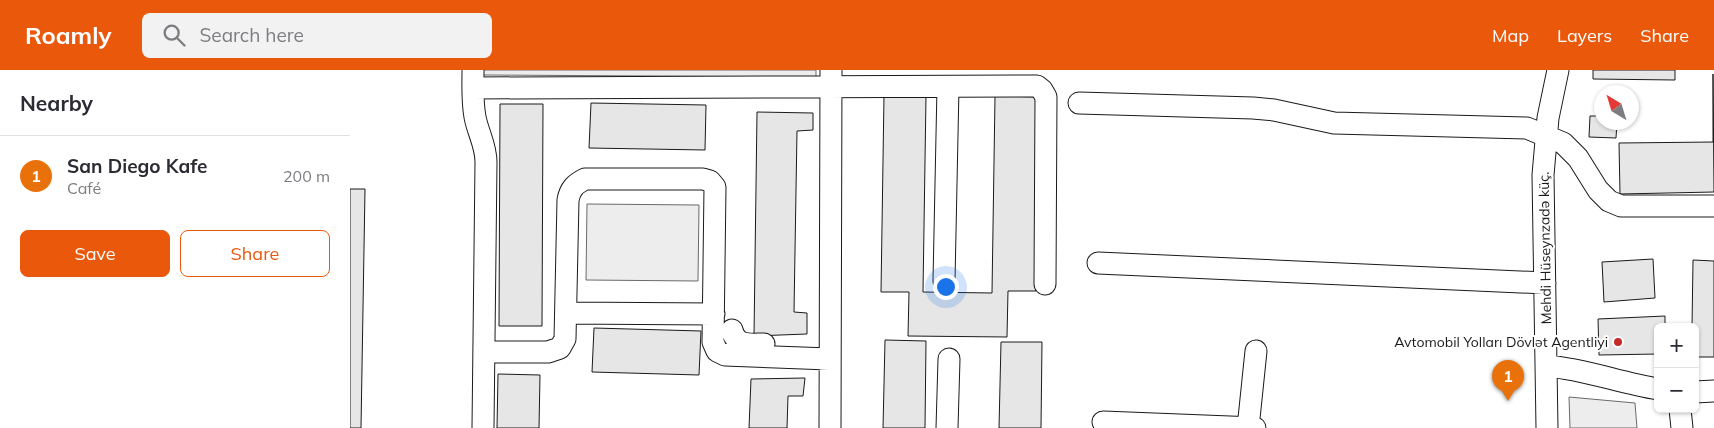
<!DOCTYPE html>
<meta charset="utf-8">
<style>
:root{--surface:#fff;--page:#f2f2f3;--text:#2b2b33;--muted:#7c7c81;--line:#e1e1e2;--accent:#ea580c}
body{margin:0;font-family:Mulish,sans-serif;background:var(--page);color:var(--text)}
.controls{position:absolute;right:15px;bottom:15px;display:grid;overflow:hidden;border-radius:8px;box-shadow:0 1px 4px #0004}
.controls button{width:45px;height:45px;display:grid;place-items:center;padding:0;border:0;border-bottom:1px solid var(--line);background:var(--surface);color:var(--text);font:25px sans-serif}
.compass{position:absolute;left:1244px;top:15px;width:45px;height:45px;border-radius:50%;background:var(--surface);box-shadow:0 1px 4px #0004;rotate:322deg}
.you{position:absolute;left:595px;top:216px;width:18px;height:18px;margin:-12px;border:4px solid #fff;border-radius:50%;background:#1a73e8;box-shadow:0 0 0 8px #1a73e833}
.badge{display:grid;place-items:center;width:32px;height:32px;border-radius:50%;background:var(--accent);color:#fff;font-size:16px;font-weight:700}
.pin{position:absolute;translate:-50% -41px;filter:drop-shadow(0 1px 2px #0008)}
.pin::after{content:'';position:absolute;top:26px;width:18px;height:15px;background:inherit;clip-path:polygon(0 0,100% 0,50% 100%)}
.list{margin:0;padding:0;list-style:none}
h2{display:flex;justify-content:space-between;align-items:center;height:65px;margin:0;padding:0 20px;font-size:21px}
h2 small{font-size:16px;font-weight:400;color:var(--muted)}
.list li{display:grid;grid-template-columns:32px 1fr auto;gap:15px;align-items:center;box-sizing:border-box;height:80px;padding:0 20px;border-top:1px solid var(--line)}
.list b{display:block;font-size:19px;white-space:nowrap}
.list p{margin:0;font-size:16px;white-space:nowrap;color:var(--muted)}
.list em{font-size:16px;font-style:normal;color:var(--muted)}
.actions{display:flex;gap:10px;padding:15px 20px}
.actions a{flex:1;padding:11px 0;border:1px solid var(--accent);border-radius:8px;text-align:center;font-size:18px;color:var(--accent)}
.actions .main{background:var(--accent);color:#fff}
.icon{flex:none;width:28px;height:28px;fill:none;stroke:currentColor;stroke-width:2;stroke-linecap:round;stroke-linejoin:round}
.map{position:relative;flex:none;width:1364px;height:358px;overflow:hidden}
header{display:flex;align-items:center;gap:30px;box-sizing:border-box;height:70px;padding:0 25px;background:var(--accent);color:#fff}
header strong{font-size:24px}
nav{display:flex;gap:28px;margin-inline-start:auto;font-size:18px}
.search{width:350px;height:45px;background:var(--page);display:flex;align-items:center;gap:12px;box-sizing:border-box;padding:0 18px;border-radius:8px;color:var(--muted);font-size:19px}
main{display:flex}
aside{flex:1;background:var(--surface)}
.map>svg:first-child{display:block}
.built{fill:#ededed;stroke:#6a6a6a}
.building{fill:#e6e6e6;stroke:#1a1a1a}
.lines{fill:none;stroke-linecap:round;stroke-linejoin:round}
.minor-casing{stroke:#1a1a1a;stroke-width:23}
.minor{stroke:#fff;stroke-width:21}
.poi-dot{fill:#c62828;stroke:#fff;stroke-width:2}
.labels{text-anchor:middle;stroke-width:4;stroke-linejoin:round;paint-order:stroke}
.street-label{font-size:14px;fill:#1a1a1a;stroke:#fff}
.poi-label{font-size:14px;fill:#1a1a1a;stroke:#fff;text-anchor:end}
</style>
<header>
<strong>Roamly</strong>
<div class="search"><svg class="icon" aria-label="search" viewBox="0 0 24 24"><circle cx="10" cy="10" r="6"/><path d="M15 15l6 6"/></svg>Search here</div>
<nav><a>Map</a><a>Layers</a><a>Share</a></nav>
</header>
<main>
<aside>
<h2>Nearby<small></small></h2>
<ul class="list">
<li><span class="badge" style="background:#e8710a">1</span><div><b>San Diego Kafe</b><p>Café</p></div><em>200 m</em></li>
</ul>
<div class="actions"><a class="main">Save</a><a>Share</a></div>
</aside>
<div class="map">
<svg width="1364" height="358" viewBox="0 0 1364 358">
<rect width="100%" height="100%" fill="#fff"/>
<!-- built -->
<path class="built" d="M133 0H466V7L133 5Z
M237 134 349 135 348 211 236 210Z
M1219 327 1285 333 1287 358H1220Z"/>
<!-- building -->
<path class="building" d="M1243 0H1325V10L1243 9Z
M1363 4 1364 122 1270 124 1269 73 1363 72Z
M534 25 576 26 573 222 642 223 645 26 689 27 686 221H658L657 267 558 266 559 222H531Z
M241 33 356 35 355 80 239 78Z
M150 34H193L192 256H149Z
M407 42 463 43V60L447 61 444 242 457 243V264L404 266Z
M1240 46H1252V52H1267L1266 68 1239 67Z
M0 119H15L11 358H0Z
M1303 189 1305 228 1254 232 1252 192Z
M1343 190 1364 191V287H1345V257H1342Z
M1315 246V257H1308V284L1249 285 1248 249Z
M244 258 351 261 349 305 242 302Z
M535 270 576 271 575 358H533Z
M651 272H692L691 358H649Z
M148 304 190 305 189 358H147Z
M455 308 453 326H438L437 358H399L401 309Z"/>
<g class="lines">
<!-- minor casing -->
<g class="minor-casing">
<path id="minor" d="M123 0C123 16 122 31 125 47 128 63 136 75 136 92L133 358
M123 18 687 16 692 20 696 27 695 214
M729 33 903 38 924 40 984 53 1177 58 1213 73 1228 88 1248 120 1259 131 1271 136H1364
M748 193 1195 213
M594 211 598 17
M217 243 364 244
M382 260C386 277 400 274 414 274
M134 282H198L210 278 215 269 218 130C220 119 225 114 235 109H353L360 111 365 117 363 272 367 281 375 285 479 289
M1197 296C1235 299 1270 313 1308 319
M1345 322 1364 321
M1330 339 1332 358
M753 352 905 358
M480 358 481 0
M597 358 599 289
M898 358 906 281
M1197 358 1193 105 1198 48 1208 0"/>
</g>
<!-- minor -->
<use href="#minor" class="minor"/>
</g>
<!-- markers -->
<circle class="poi-dot" cx="1268" cy="272" r="5"/>
<g class="labels">
<!-- street labels -->
<g class="street-label">
<text transform="translate(1195 178) rotate(-91)" y="5">Mehdi Hüseynzadə küç.</text>
</g>
<!-- poi labels -->
<g class="poi-label">
<text x="1258" y="277">Avtomobil Yolları Dövlət Agentliyi</text>
</g>
</g>
</svg>
<div class="controls">
<button>+</button>
<button>−</button>
</div>
<svg class="compass" viewBox="-18 -18 36 36"><path d="M0-13l5 13h-10z" fill="#e53935"/><path d="M0 13l5-13h-10z" fill="#7c7c81"/></svg>
<div class="you"></div>
<div class="pin badge" style="left:1158px;top:331px;background:#e8710a">1</div>
</div>
</main>
